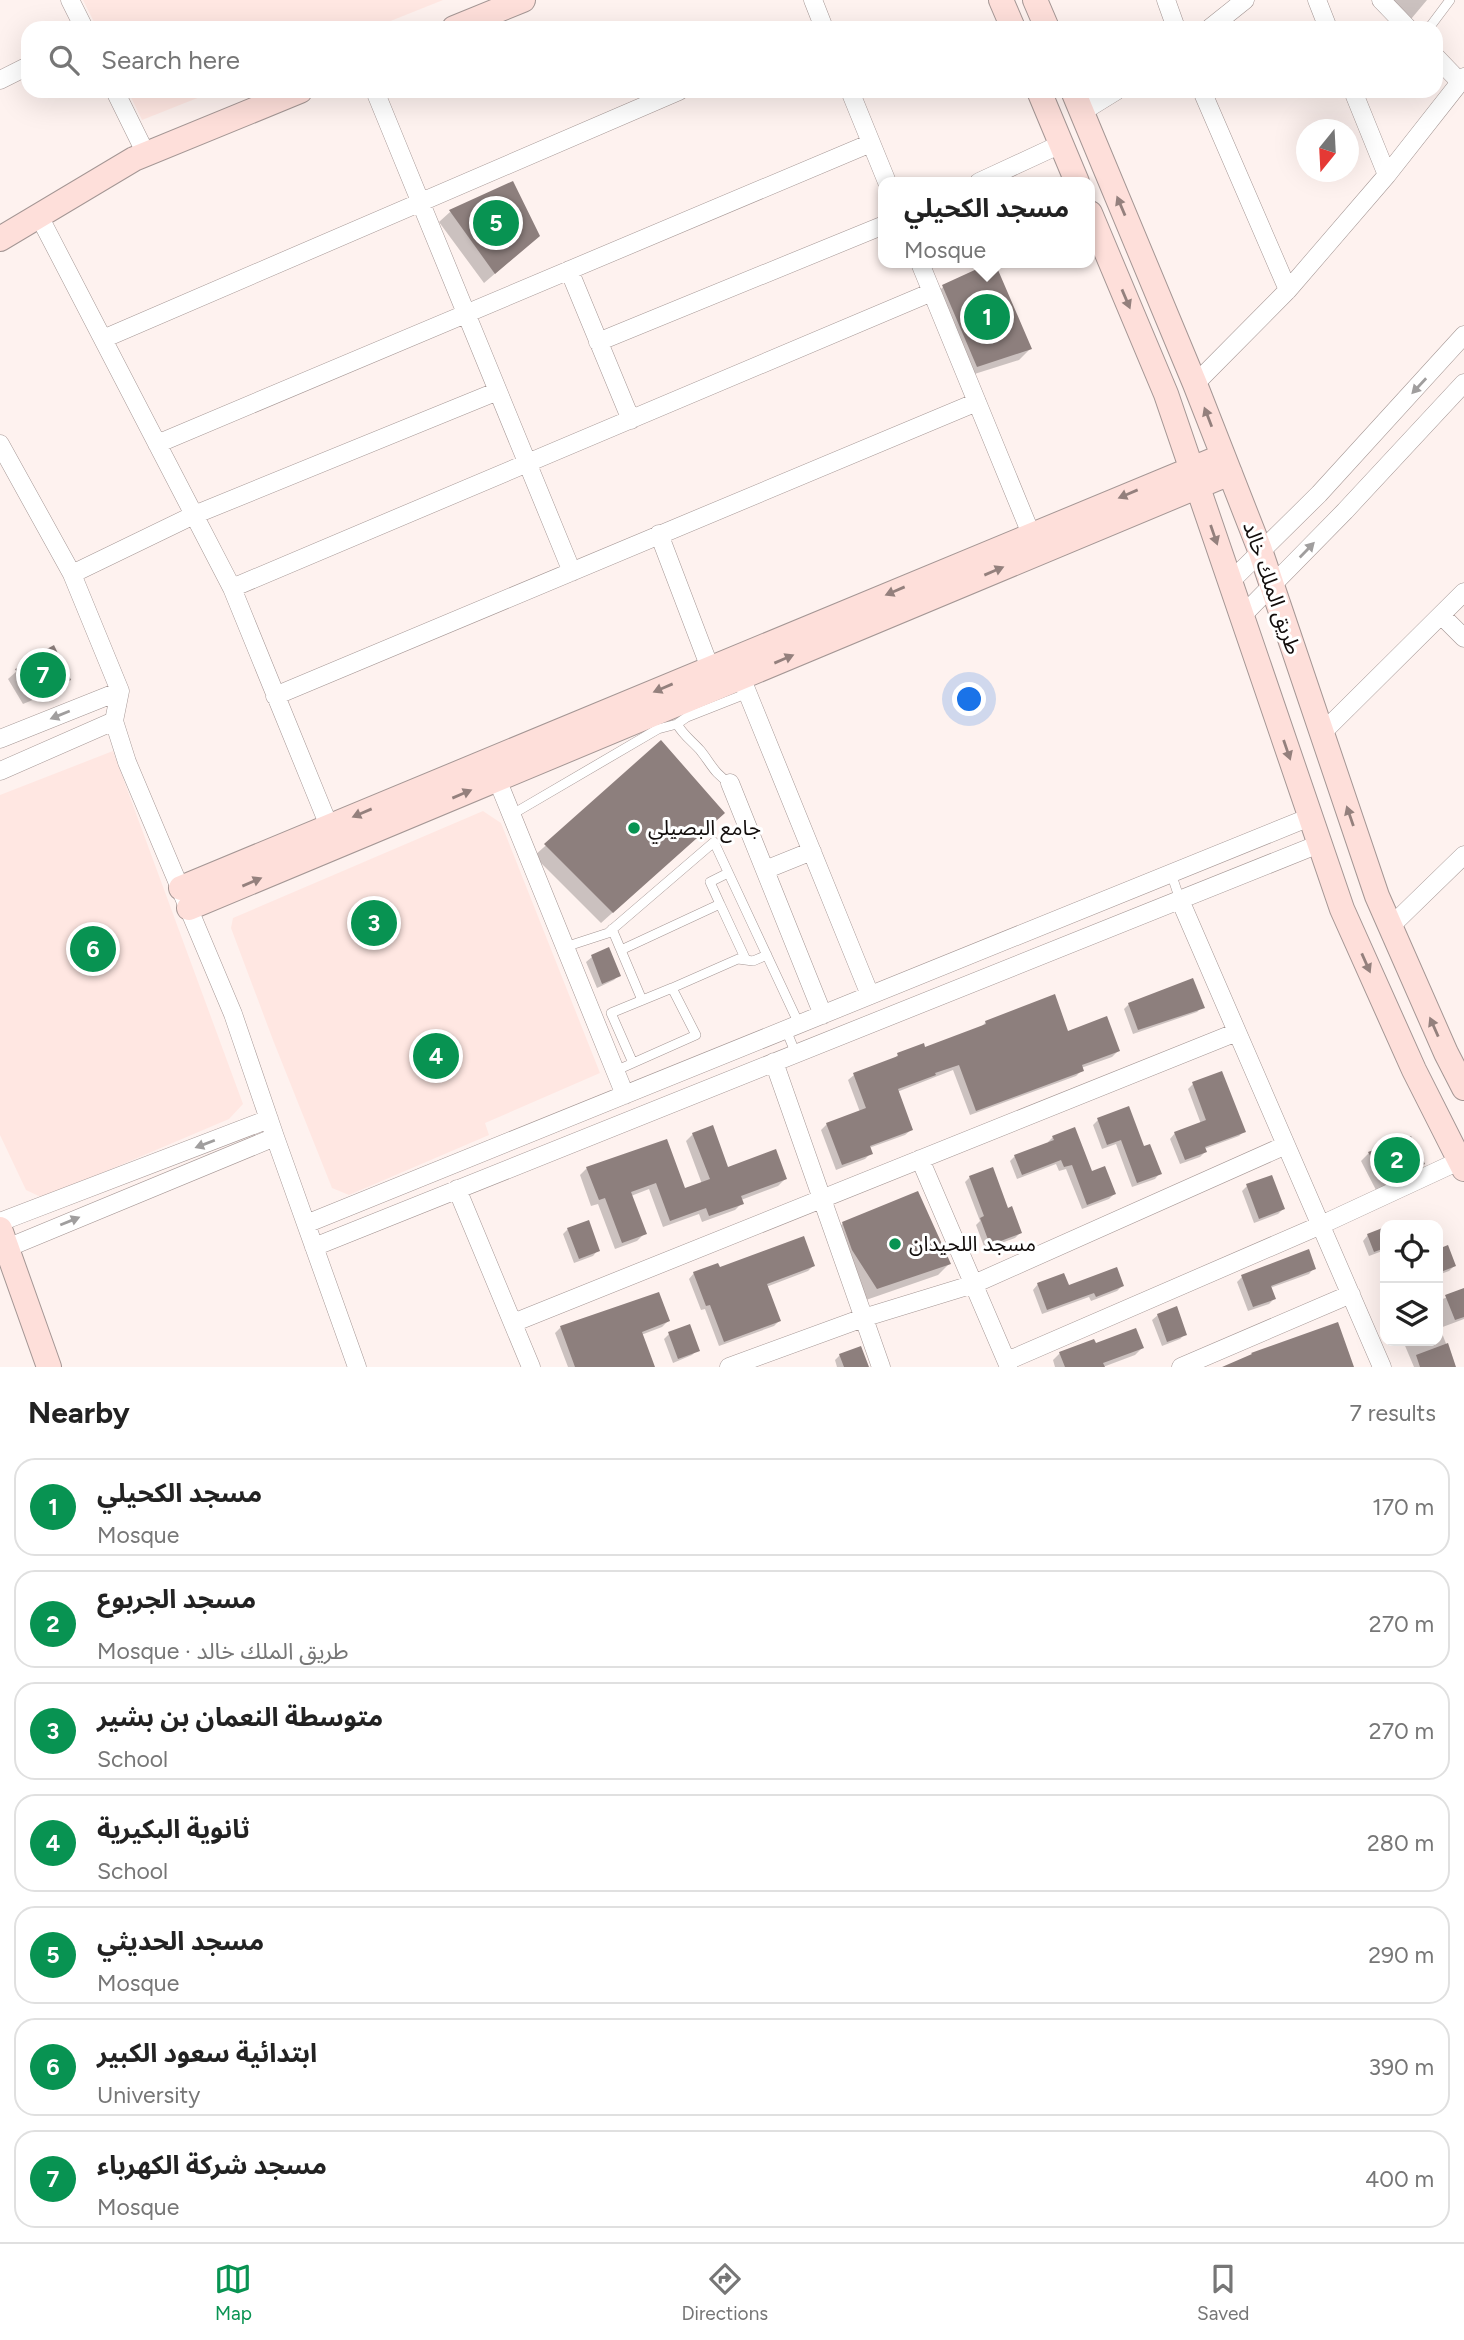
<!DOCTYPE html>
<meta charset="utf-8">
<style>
:root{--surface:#fff;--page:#f2f2f2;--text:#222;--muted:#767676;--line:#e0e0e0;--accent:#089352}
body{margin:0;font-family:Figtree,"Noto Sans Arabic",sans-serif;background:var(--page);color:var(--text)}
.controls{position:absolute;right:21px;bottom:21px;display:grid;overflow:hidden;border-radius:14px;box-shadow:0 7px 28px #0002}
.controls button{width:63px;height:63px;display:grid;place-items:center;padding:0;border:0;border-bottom:2px solid var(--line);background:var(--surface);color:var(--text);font:35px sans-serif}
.compass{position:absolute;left:1296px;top:119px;width:63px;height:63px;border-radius:50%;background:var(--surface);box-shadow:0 7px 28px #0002;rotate:198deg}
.you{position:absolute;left:970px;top:700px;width:24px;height:24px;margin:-18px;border:5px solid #fff;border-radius:50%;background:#1a73e8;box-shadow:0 0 0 10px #1a73e833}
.badge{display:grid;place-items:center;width:46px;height:46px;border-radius:50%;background:var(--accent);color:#fff;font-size:23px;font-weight:700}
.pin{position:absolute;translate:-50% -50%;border:4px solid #fff;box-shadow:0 2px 7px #0006}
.popup{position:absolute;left:878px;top:177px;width:217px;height:91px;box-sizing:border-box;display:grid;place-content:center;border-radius:14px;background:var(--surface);filter:drop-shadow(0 2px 5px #0005);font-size:23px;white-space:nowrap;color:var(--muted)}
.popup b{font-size:26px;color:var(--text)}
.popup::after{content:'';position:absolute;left:50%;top:100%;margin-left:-14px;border:14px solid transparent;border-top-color:var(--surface)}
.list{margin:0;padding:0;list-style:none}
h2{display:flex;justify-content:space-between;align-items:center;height:91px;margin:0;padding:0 28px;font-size:30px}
h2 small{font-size:23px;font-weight:400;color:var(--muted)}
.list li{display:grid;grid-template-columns:46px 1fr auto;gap:21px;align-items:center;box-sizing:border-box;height:98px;margin:0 14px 14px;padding:0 14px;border:2px solid var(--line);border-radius:21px}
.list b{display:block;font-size:26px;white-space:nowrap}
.list p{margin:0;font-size:23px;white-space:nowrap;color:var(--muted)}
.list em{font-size:23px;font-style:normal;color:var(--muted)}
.icon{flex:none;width:38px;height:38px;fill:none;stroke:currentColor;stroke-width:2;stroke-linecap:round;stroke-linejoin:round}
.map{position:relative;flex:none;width:1464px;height:1367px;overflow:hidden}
.search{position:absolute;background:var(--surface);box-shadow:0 7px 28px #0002;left:21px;right:21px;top:21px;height:77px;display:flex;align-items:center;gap:18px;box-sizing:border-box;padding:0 24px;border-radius:21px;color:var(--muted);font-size:26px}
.sheet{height:875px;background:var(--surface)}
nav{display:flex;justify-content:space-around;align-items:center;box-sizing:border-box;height:98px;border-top:2px solid var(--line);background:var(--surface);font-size:19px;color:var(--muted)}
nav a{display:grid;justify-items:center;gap:4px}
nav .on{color:var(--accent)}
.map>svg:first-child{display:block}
.built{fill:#ffe7e2}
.shadow{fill:#0003}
.building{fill:#8d7f7d}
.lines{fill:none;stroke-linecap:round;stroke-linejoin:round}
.lane-casing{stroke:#a49694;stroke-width:10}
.street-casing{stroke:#a49694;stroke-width:19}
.secondary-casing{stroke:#a49694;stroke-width:26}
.lane{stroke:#fff;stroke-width:9}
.street{stroke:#fff;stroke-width:18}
.secondary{stroke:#fedfda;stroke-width:24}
.oneway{fill:#94807d}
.oneway2{fill:#a09e9e}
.poi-dot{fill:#089352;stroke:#fff;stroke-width:2.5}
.labels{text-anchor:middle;stroke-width:6;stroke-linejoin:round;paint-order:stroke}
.street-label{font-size:21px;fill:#120d0c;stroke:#fff}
.poi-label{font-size:21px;fill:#120d0c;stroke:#fff;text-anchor:start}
</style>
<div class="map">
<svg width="1464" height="1367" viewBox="0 0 1464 1367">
<rect width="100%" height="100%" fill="#fef2ef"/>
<!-- built -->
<path class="built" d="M83 0H443L373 28H97Z
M128 91H215L142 120Z
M113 751 243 1104 229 1119 43 1198 26 1190 0 1135V795Z
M483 811 501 823 600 1073 485 1123 489 1135 349 1195 332 1188 273 1040 231 928 233 918Z"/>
<!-- shadow -->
<path class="shadow" d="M1379 0H1427L1406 25Z
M450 212 526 247 484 283 439 222Z
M943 287 1030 349 1019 360 965 377 932 298Z
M26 663 69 680 61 688 23 704 8 679Z
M661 743 711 824 601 923 534 856Z
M608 950 619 975 614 980 597 988 586 962 592 957Z
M1129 1004 1202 1007 1197 1012 1133 1034 1124 1009Z
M986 1022 1067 1033 1118 1051 1112 1057 1081 1068 1082 1070 1076 1076 970 1115 953 1070 897 1092 911 1130 905 1135 869 1148 871 1153 865 1159 836 1170 821 1130 827 1124 860 1112 848 1080 854 1075 892 1060 898 1055 924 1049 980 1028Z
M1193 1084 1244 1131 1239 1136 1204 1149 1205 1152 1200 1157 1180 1164 1170 1139 1175 1133 1201 1124 1188 1089Z
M1098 1120 1143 1148 1160 1173 1155 1179 1132 1187 1116 1144 1102 1149 1093 1125Z
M693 1134 727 1169 785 1179 778 1186 741 1200 742 1203 735 1210 702 1222 699 1214 663 1227 649 1189 631 1196 645 1233 637 1241 615 1249 598 1204 591 1206 580 1175 587 1168 666 1141 684 1190 702 1184 686 1141Z
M1053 1137 1114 1194 1109 1199 1082 1209 1066 1169 1059 1171 1056 1164 1017 1179 1010 1161 1015 1156 1049 1144 1048 1142Z
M1369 1153 1422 1164 1414 1172 1376 1190 1361 1161Z
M970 1177 1020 1233 1015 1238 985 1249 976 1225 980 1221 965 1182Z
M1247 1186 1283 1209 1278 1214 1254 1223 1242 1191Z
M843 1223 949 1264 938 1275 866 1300 832 1234Z
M568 1229 598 1250 593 1256 574 1263 563 1234Z
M1385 1229V1250L1369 1256 1363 1241 1368 1235Z
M1447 1247 1454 1266 1449 1271 1438 1275V1251Z
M813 1266 808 1271 766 1287 779 1321 774 1326 719 1346 705 1309 701 1310 689 1279 694 1273 719 1270Z
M1314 1268 1309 1274 1270 1288 1274 1299 1269 1304 1248 1311 1237 1282 1242 1277Z
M1038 1284 1068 1287 1122 1286 1117 1291 1091 1301 1089 1297 1042 1314 1033 1290Z
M1464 1290V1319L1440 1328 1455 1367H1414L1403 1341H1438V1301Z
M1158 1315 1185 1334 1180 1339 1162 1346 1152 1320Z
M668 1321 662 1327 641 1335 653 1367H568L555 1333 561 1327Z
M669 1334 697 1350 692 1355 673 1363 664 1339Z
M1095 1345 1142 1348 1135 1355 1103 1367H1055L1053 1360 1060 1353Z
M840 1355 868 1367H837L835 1360Z"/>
<!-- building -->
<path class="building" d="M513 181 540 236 495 274 449 210Z
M990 263H995L1032 349 977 367 942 285Z
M54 645 71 680 32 697 15 669 25 666V661Z
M661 740 725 813 613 913 544 844Z
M609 947 621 976 602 984 591 955Z
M1193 978 1205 1008 1138 1030 1128 1003Z
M1055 994 1068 1031 1107 1016 1120 1051 1082 1065 1084 1071 976 1111 959 1065 935 1073 936 1075 898 1089 913 1130 870 1146 873 1154 842 1165 826 1123 866 1108 853 1073 898 1056 897 1053 924 1043 925 1047 986 1024 985 1021Z
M1222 1071 1246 1132 1205 1147 1207 1152 1185 1160 1174 1132 1206 1120 1192 1082Z
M1129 1106 1144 1146 1150 1144 1162 1174 1137 1183 1121 1140 1107 1145 1097 1118Z
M713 1125 728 1167 776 1149 787 1179 741 1196 744 1204 709 1216 706 1208 670 1221 656 1183 631 1192 647 1234 622 1243 605 1198 599 1200 586 1167 667 1139 685 1188 710 1179 692 1133Z
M1075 1127 1092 1171 1105 1166 1116 1194 1087 1205 1072 1165 1064 1167 1061 1160 1022 1175 1014 1155 1054 1140 1052 1136Z
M1411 1136 1425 1164 1385 1183 1368 1152Z
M993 1167 1008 1208 1012 1206 1022 1233 990 1245 980 1218 984 1216 969 1176Z
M1272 1175 1285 1209 1259 1219 1246 1184Z
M918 1191 951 1264 877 1289 852 1250 842 1222Z
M589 1220 600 1251 579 1259 567 1228Z
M1385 1227V1248L1374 1252 1367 1234Z
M804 1236 815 1266 767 1284 781 1321 724 1342 710 1305 706 1306 693 1272 718 1263 720 1267Z
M1448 1245 1456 1266 1438 1273V1249Z
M1309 1249 1316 1269 1271 1286 1276 1299 1253 1307 1241 1275Z
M1117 1267 1124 1286 1096 1297 1094 1293 1047 1310 1037 1283 1064 1273 1069 1285Z
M1464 1288V1317L1455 1320 1445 1295Z
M659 1292 670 1321 642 1332 655 1367H575L560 1326Z
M1177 1306 1187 1335 1167 1342 1157 1314Z
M1338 1322 1354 1367H1222L1252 1354 1251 1353Z
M690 1324 700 1351 678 1359 668 1332Z
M1136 1328 1144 1348 1103 1363 1105 1367H1065L1059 1352 1094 1339 1096 1343Z
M1448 1343 1456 1367H1420L1416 1355Z
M861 1346 869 1367H844L839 1354Z"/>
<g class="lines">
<!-- lane casing -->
<g class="lane-casing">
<path id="lane" d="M1429 28 1450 0
M677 724 687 717 748 693
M511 815 658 729 677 724C683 735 692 741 700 750 710 762 715 775 730 783
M1171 873 1180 900
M720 904 710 882 728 873
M612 929 642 1000
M565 947 608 933 714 842 799 1024
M621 950 720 904 746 960
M786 1030 796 1054
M633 1063 611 1013 672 988
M615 1071 696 1035 672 988 738 959 753 961 767 955"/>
</g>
<!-- street casing -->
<g class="street-casing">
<path id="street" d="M70 0 84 28
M813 0 824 28
M1166 0 1176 28
M1317 0 1328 28
M1381 0 1408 28
M1210 28 1245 0
M1436 57 1460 82
M0 80 28 66
M115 91 146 154
M375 91 572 572
M850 91 887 182
M1202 91 1288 290
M1353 91 1387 175
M1082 112 1116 91
M979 182 1061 144
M39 216 232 588 329 826
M920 263 1031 534
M569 270 631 420
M103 339 679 91
M598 342 884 225
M1195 384 1288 290 1387 175 1464 77
M0 444 72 574 120 691 114 721 127 762 233 1014 275 1137 357 1367
M157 444 871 143
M659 534 710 668
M72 574 194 515 498 391
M1230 582 1319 494 1464 335
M232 588 932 292
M1441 615 1464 638
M1242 616 1345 511 1464 383
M741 677 870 995
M275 696 977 402
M1322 733 1464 592
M0 739 120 691
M0 771 114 721
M497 779 625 1095
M730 783 823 1015
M765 870 812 851
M1180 900 1382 1367
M1390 927 1464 855
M774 1062 881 1367
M920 1159 1009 1367
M457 1189 531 1367
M0 1222 269 1119
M306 1224 1310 817
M314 1247 1319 844
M7 1248 275 1137
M513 1323 1237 1032
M1007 1361 1321 1225 1459 1161
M729 1367 863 1318 974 1284 1286 1145
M1181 1367 1351 1294"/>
</g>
<!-- secondary casing -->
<g class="secondary-casing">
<path id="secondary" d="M1001 0 1013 28
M1035 0 1047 28
M454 28 523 0
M1039 91 1077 182
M1073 91 1195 384 1260 550 1377 896 1446 1053 1464 1088
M1090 213 1166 394 1342 909 1414 1070 1464 1169
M0 239 134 159 300 91
M181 888 1223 456
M189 908 1230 473
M0 1229 49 1367"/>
</g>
<!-- lane -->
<use href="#lane" class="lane"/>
<!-- street -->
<use href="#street" class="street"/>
<!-- secondary -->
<use href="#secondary" class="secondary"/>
</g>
<!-- one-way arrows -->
<defs><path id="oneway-solid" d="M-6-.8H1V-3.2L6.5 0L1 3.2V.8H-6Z" transform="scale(1.75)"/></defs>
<g class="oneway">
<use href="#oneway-solid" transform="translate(1121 206) rotate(-113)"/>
<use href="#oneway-solid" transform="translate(1126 299) rotate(67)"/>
<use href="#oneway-solid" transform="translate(1208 417) rotate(-111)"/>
<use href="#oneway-solid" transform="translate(1128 494) rotate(157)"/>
<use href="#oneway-solid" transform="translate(1214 535) rotate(71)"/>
<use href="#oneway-solid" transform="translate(994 571) rotate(-23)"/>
<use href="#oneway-solid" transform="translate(895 591) rotate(157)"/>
<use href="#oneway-solid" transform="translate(784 659) rotate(-23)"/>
<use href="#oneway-solid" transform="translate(663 688) rotate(157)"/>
<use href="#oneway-solid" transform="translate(1287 750) rotate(71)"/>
<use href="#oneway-solid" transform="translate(462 794) rotate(-23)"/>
<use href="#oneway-solid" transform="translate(362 813) rotate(157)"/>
<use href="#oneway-solid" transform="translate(1350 816) rotate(-109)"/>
<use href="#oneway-solid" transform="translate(252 882) rotate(-23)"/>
<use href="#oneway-solid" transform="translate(1366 963) rotate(66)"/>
<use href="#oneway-solid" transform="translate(1434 1027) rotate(-114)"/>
</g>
<g class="oneway2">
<use href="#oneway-solid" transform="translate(1419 386) rotate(133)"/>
<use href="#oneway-solid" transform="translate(1307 550) rotate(-46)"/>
<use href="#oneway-solid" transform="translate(60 715) rotate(158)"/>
<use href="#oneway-solid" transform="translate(205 1144) rotate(159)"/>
<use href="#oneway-solid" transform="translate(70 1221) rotate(-22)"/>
</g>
<!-- markers -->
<g class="poi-dot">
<circle cx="634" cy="828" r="7"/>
<circle cx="895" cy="1244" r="7"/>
</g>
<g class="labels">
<!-- street labels -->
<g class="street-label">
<text transform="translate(1272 588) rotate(71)" y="7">طريق الملك خالد</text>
</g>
<!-- poi labels -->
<g class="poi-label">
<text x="648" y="835">جامع البصيلي</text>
<text x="909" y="1251">مسجد اللحيدان</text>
</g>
</g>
</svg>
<div class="controls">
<button><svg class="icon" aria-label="locate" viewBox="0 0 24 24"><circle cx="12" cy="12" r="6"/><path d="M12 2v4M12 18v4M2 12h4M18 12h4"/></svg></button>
<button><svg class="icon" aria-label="layers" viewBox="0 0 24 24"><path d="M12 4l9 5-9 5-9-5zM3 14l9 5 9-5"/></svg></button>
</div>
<svg class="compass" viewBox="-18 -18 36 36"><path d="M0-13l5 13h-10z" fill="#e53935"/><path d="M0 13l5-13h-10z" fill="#767676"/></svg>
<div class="you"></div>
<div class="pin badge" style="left:987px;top:317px">1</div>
<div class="popup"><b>مسجد الكحيلي</b>Mosque</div>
<div class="pin badge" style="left:1397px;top:1160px">2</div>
<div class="pin badge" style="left:374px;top:923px">3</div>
<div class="pin badge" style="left:436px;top:1056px">4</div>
<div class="pin badge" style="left:496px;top:223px">5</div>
<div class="pin badge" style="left:93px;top:949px">6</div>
<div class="pin badge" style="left:43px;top:675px">7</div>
<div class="search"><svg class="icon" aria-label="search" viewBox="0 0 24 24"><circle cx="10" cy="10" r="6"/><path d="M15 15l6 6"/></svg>Search here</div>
</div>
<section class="sheet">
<h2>Nearby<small>7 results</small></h2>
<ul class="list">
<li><span class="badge">1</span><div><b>مسجد الكحيلي</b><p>Mosque</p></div><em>170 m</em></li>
<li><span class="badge">2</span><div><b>مسجد الجربوع</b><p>Mosque · طريق الملك خالد</p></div><em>270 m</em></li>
<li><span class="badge">3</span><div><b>متوسطة النعمان بن بشير</b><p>School</p></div><em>270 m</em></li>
<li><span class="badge">4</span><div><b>ثانوية البكيرية</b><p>School</p></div><em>280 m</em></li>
<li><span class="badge">5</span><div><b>مسجد الحديثي</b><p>Mosque</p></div><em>290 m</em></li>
<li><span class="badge">6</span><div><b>ابتدائية سعود الكبير</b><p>University</p></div><em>390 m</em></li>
<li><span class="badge">7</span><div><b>مسجد شركة الكهرباء</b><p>Mosque</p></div><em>400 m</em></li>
</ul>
</section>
<nav>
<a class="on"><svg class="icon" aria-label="map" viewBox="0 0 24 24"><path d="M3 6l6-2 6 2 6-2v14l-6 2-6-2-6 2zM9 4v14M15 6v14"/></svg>Map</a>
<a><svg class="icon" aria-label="directions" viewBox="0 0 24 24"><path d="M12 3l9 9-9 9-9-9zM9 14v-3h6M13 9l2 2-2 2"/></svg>Directions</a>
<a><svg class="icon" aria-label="saved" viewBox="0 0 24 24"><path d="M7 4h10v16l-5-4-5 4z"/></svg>Saved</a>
</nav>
